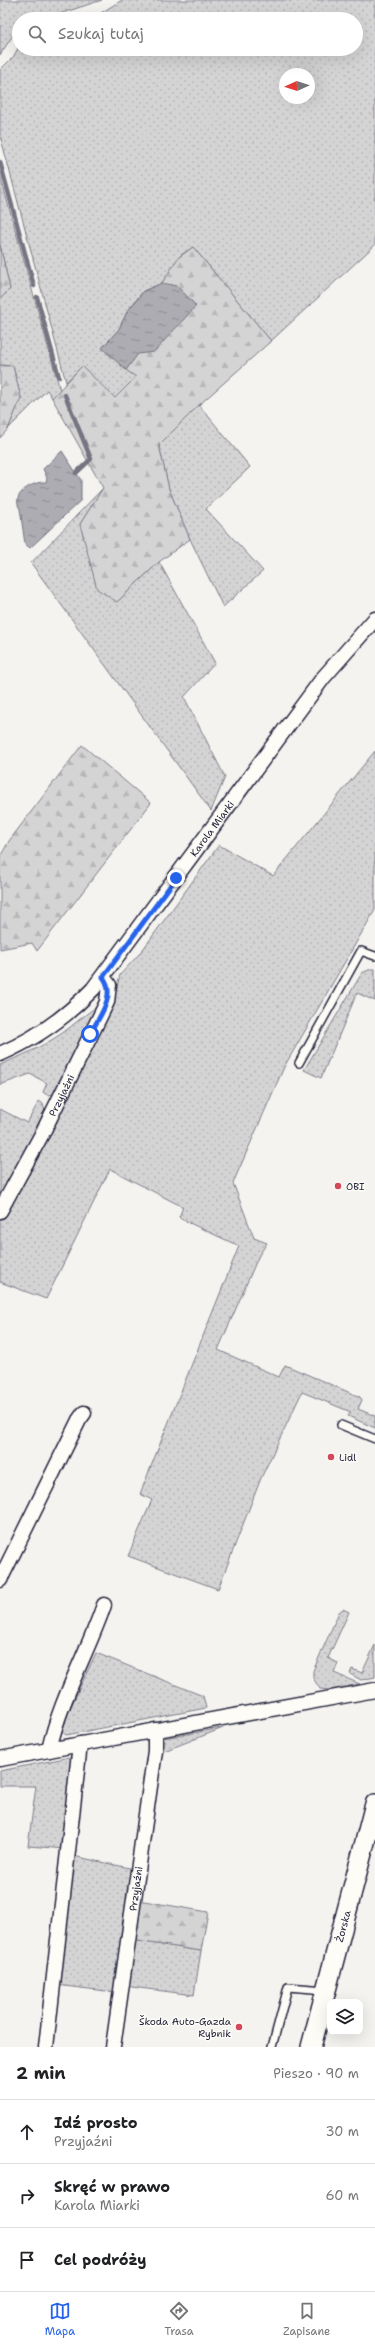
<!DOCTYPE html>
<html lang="pl">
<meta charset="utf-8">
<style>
:root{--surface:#fff;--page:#f2f2f2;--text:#202124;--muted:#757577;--line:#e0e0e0;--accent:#2563eb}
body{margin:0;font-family:"Shantell Sans",sans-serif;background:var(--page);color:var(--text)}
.controls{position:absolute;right:12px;bottom:12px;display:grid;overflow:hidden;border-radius:8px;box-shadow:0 4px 16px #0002}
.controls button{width:36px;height:36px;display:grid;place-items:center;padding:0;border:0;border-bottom:1px solid var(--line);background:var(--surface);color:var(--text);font:20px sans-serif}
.compass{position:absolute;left:279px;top:68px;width:36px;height:36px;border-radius:50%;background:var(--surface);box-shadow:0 4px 16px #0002;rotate:267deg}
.stop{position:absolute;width:12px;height:12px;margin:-9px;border:3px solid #2563eb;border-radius:50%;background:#fff}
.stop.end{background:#2563eb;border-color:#fff;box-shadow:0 1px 4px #0008}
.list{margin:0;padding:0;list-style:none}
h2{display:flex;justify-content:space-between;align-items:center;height:52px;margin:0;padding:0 16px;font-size:17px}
h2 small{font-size:13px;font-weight:400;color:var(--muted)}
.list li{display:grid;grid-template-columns:26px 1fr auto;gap:12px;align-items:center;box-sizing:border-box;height:64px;padding:0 16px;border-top:1px solid var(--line)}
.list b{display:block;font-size:15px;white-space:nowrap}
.list p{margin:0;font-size:13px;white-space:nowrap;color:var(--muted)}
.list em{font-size:13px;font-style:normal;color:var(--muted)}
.icon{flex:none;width:22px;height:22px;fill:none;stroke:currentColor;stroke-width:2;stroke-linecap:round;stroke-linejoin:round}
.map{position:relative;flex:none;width:375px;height:2047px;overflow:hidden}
.search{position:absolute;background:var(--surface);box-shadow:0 4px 16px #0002;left:12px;right:12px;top:12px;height:44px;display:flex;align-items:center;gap:10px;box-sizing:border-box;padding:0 14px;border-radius:22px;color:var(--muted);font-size:15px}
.sheet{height:244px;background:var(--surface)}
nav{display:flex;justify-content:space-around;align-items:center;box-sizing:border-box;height:56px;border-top:1px solid var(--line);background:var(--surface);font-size:11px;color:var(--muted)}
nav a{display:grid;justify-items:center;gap:2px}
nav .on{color:var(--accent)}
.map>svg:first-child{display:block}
.grass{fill:url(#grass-dots);stroke:#7c7b88;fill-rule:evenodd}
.forest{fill:url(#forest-firs);stroke:#7c7b88}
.water{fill:url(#water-ripples);stroke:#757582}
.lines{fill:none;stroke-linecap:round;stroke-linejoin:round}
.stream{stroke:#757582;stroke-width:4.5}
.service-casing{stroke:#22223b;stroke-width:10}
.minor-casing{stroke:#22223b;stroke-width:17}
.secondary-casing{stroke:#22223b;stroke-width:22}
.service{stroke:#fdfcf7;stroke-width:7}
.minor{stroke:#fdfcf7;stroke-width:14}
.secondary{stroke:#fdfcf7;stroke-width:19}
.route{stroke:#2563eb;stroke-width:5}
.poi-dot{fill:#d1495b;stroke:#fdfcf7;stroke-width:1.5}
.labels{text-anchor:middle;stroke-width:3;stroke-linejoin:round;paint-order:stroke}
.street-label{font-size:10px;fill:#22223b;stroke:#fdfcf7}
.poi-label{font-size:10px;fill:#22223b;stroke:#fdfcf7;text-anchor:start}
</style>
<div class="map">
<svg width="375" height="2047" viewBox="0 0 375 2047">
<defs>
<pattern id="grass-dots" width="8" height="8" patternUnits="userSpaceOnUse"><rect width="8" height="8" fill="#d5d4d5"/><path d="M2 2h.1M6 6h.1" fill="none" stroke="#b7b6b8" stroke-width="1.8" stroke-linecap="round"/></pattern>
<pattern id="forest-firs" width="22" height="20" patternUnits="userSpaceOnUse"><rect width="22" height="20" fill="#d5d4d5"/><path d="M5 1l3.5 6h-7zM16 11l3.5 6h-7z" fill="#b7b6b8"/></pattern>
<pattern id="water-ripples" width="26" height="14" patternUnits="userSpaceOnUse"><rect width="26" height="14" fill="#acacb2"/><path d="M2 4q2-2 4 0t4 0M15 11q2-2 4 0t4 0" fill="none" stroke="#8c8c92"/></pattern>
</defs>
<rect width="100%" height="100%" fill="#f4f3ef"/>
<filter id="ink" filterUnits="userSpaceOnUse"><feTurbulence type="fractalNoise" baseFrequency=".025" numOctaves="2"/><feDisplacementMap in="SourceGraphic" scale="8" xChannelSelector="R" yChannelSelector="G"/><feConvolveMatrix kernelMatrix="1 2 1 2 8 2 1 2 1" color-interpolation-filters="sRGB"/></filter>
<g filter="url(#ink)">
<!-- grass -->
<path class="grass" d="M0 0H102L53 16 19 19V26L0 55Z
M122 0H375V245L271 341 193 247 181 255 162 283 143 291 127 312 119 329 102 348 126 370 136 377 115 399 82 366 66 382 0 135V70L14 56 19 46V49H356V19H82L96 16ZM285 74H309V98H285Z
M0 175 60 390 52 398 47 390 8 429 21 398 13 366 0 365V299L10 289 0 245Z
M199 405 250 467 206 509 263 571 223 607 190 539 169 489 159 445Z
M103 488 80 524 117 602 159 562 215 663 184 697 225 777 211 811 31 563Z
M375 751V910L284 1067 233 1183 254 1238 267 1243 259 1255 218 1350 279 1377 285 1365 360 1397 362 1400 358 1409 375 1416V1428L348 1416 351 1412 302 1392 261 1478 218 1589 128 1556 152 1500 140 1494 239 1246 181 1219 179 1217 183 1207 110 1169 46 1299 0 1282V1219L114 997 120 975 141 952 219 845 273 876Z
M371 969H375V1001L357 993 321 1078 304 1070 362 973Z
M101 1004 56 1094 47 1095 43 1092 47 1083 30 1074 0 1085V1065C21 1056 42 1047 61 1034 75 1024 86 1013 101 1004Z
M39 1101 43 1104 46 1115 0 1203V1109L27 1123Z
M343 1609 349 1612 328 1658 338 1663 334 1673 360 1684 330 1690 320 1689 313 1678V1671L339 1612Z
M375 1645V1677L361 1680 350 1674 352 1669 362 1673Z
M96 1653 203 1696 206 1708 66 1735 60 1730Z
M222 1728H223L159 1753 160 1746 164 1738Z
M75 1756 66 1849 28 1846 36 1786H0V1771Z
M73 1856 134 1869 106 2047 114 1992 56 1985Z
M131 1940 201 1951 194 1995 124 1986Z"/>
<!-- forest -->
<path class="forest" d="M0 245 10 289 0 299Z
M193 247 271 341 199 405 159 445 169 489 190 539 159 562 117 602 97 589 80 524 103 488 52 398 82 366 115 398 136 377 126 370 138 353 178 325 196 306 177 286 162 283 178 258Z
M0 365 13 366 21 398 8 429 0 438Z
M82 745 151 803 37 951 32 943 0 949V857L9 841Z
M138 1900 208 1912 201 1951 131 1940Z"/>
<!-- water -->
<path class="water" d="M162 283 177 286 196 306 154 352 138 354 126 370 102 348 119 329 127 312 144 291Z
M62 451 81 480V500L30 548 25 544 20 509C10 494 33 481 46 482L47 478 43 469Z"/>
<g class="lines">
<!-- stream -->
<path class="stream" d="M0 162 34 286
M37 297 59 377
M65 395 91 459 76 473"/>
<!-- service casing -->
<g class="service-casing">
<path id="service" d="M299 1063 361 951 375 956
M341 1425 375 1439
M272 2047 288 1987 326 1990"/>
</g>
<!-- minor casing -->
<g class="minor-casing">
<g id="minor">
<path id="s1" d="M0 1054C37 1038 66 1017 93 989L323 678 375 619"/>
<path id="s2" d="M0 1211 43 1132 107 1002 109 985 103 977"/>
<path d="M0 1580 79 1420 84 1413"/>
<path d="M49 1750C60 1700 87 1654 104 1605"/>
<path d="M0 1759 375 1690"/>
<path d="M46 2047 80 1744"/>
<path id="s3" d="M113 2047 155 1751V1730"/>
</g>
</g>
<!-- secondary casing -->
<g class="secondary-casing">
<g id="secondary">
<path id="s4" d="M311 2047 375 1804"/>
</g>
</g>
<!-- service -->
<use href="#service" class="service"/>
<!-- minor -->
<use href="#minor" class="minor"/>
<!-- secondary -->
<use href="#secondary" class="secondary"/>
</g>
</g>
<g class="lines" filter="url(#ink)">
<!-- route -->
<path class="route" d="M90 1034C99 1017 117 995 103 977L176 878"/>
</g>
<!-- markers -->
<g class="poi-dot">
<circle cx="338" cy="1186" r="4"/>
<circle cx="331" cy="1457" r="4"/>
<circle cx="239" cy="2027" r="4"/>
</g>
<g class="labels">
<!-- street labels -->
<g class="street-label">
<text dy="4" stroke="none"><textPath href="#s1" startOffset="314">Karola Miarki</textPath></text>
<text dy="4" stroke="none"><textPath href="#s2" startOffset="131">Przyjaźni</textPath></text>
<text dy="4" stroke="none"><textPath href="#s3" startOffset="160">Przyjaźni</textPath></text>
<text dy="4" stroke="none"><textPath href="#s4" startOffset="125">Żorska</textPath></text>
</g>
<!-- poi labels -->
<g class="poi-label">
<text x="346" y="1190">OBI</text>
<text x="339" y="1461">Lidl</text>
<text x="231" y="2025" text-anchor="end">Škoda Auto-Gazda<tspan x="231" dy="12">Rybnik</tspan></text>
</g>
</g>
</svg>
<div class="controls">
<button><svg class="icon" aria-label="layers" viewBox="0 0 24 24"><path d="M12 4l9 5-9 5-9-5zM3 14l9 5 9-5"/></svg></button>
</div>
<svg class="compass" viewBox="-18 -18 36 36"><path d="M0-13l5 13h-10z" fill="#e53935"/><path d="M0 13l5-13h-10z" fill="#757577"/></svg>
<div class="stop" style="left:90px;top:1034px"></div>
<div class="stop end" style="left:176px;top:878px"></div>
<div class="search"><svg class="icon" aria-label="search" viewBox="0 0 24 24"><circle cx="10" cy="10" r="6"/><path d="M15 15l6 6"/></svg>Szukaj tutaj</div>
</div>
<section class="sheet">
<h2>2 min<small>Pieszo · 90 m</small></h2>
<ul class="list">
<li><svg class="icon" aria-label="ahead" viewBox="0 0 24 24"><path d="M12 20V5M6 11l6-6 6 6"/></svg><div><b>Idź prosto</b><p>Przyjaźni</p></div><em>30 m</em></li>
<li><svg class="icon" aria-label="right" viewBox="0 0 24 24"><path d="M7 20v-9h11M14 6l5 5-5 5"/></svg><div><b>Skręć w prawo</b><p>Karola Miarki</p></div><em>60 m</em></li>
<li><svg class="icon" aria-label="arrive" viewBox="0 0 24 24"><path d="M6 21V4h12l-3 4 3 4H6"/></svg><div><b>Cel podróży</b></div></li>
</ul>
</section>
<nav>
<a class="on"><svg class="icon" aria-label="map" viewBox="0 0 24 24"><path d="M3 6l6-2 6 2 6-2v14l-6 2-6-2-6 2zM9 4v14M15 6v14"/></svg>Mapa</a>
<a><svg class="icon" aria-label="directions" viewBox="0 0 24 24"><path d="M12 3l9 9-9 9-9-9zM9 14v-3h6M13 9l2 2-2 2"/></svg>Trasa</a>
<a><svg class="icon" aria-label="saved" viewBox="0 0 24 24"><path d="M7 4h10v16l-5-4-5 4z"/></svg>Zapisane</a>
</nav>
